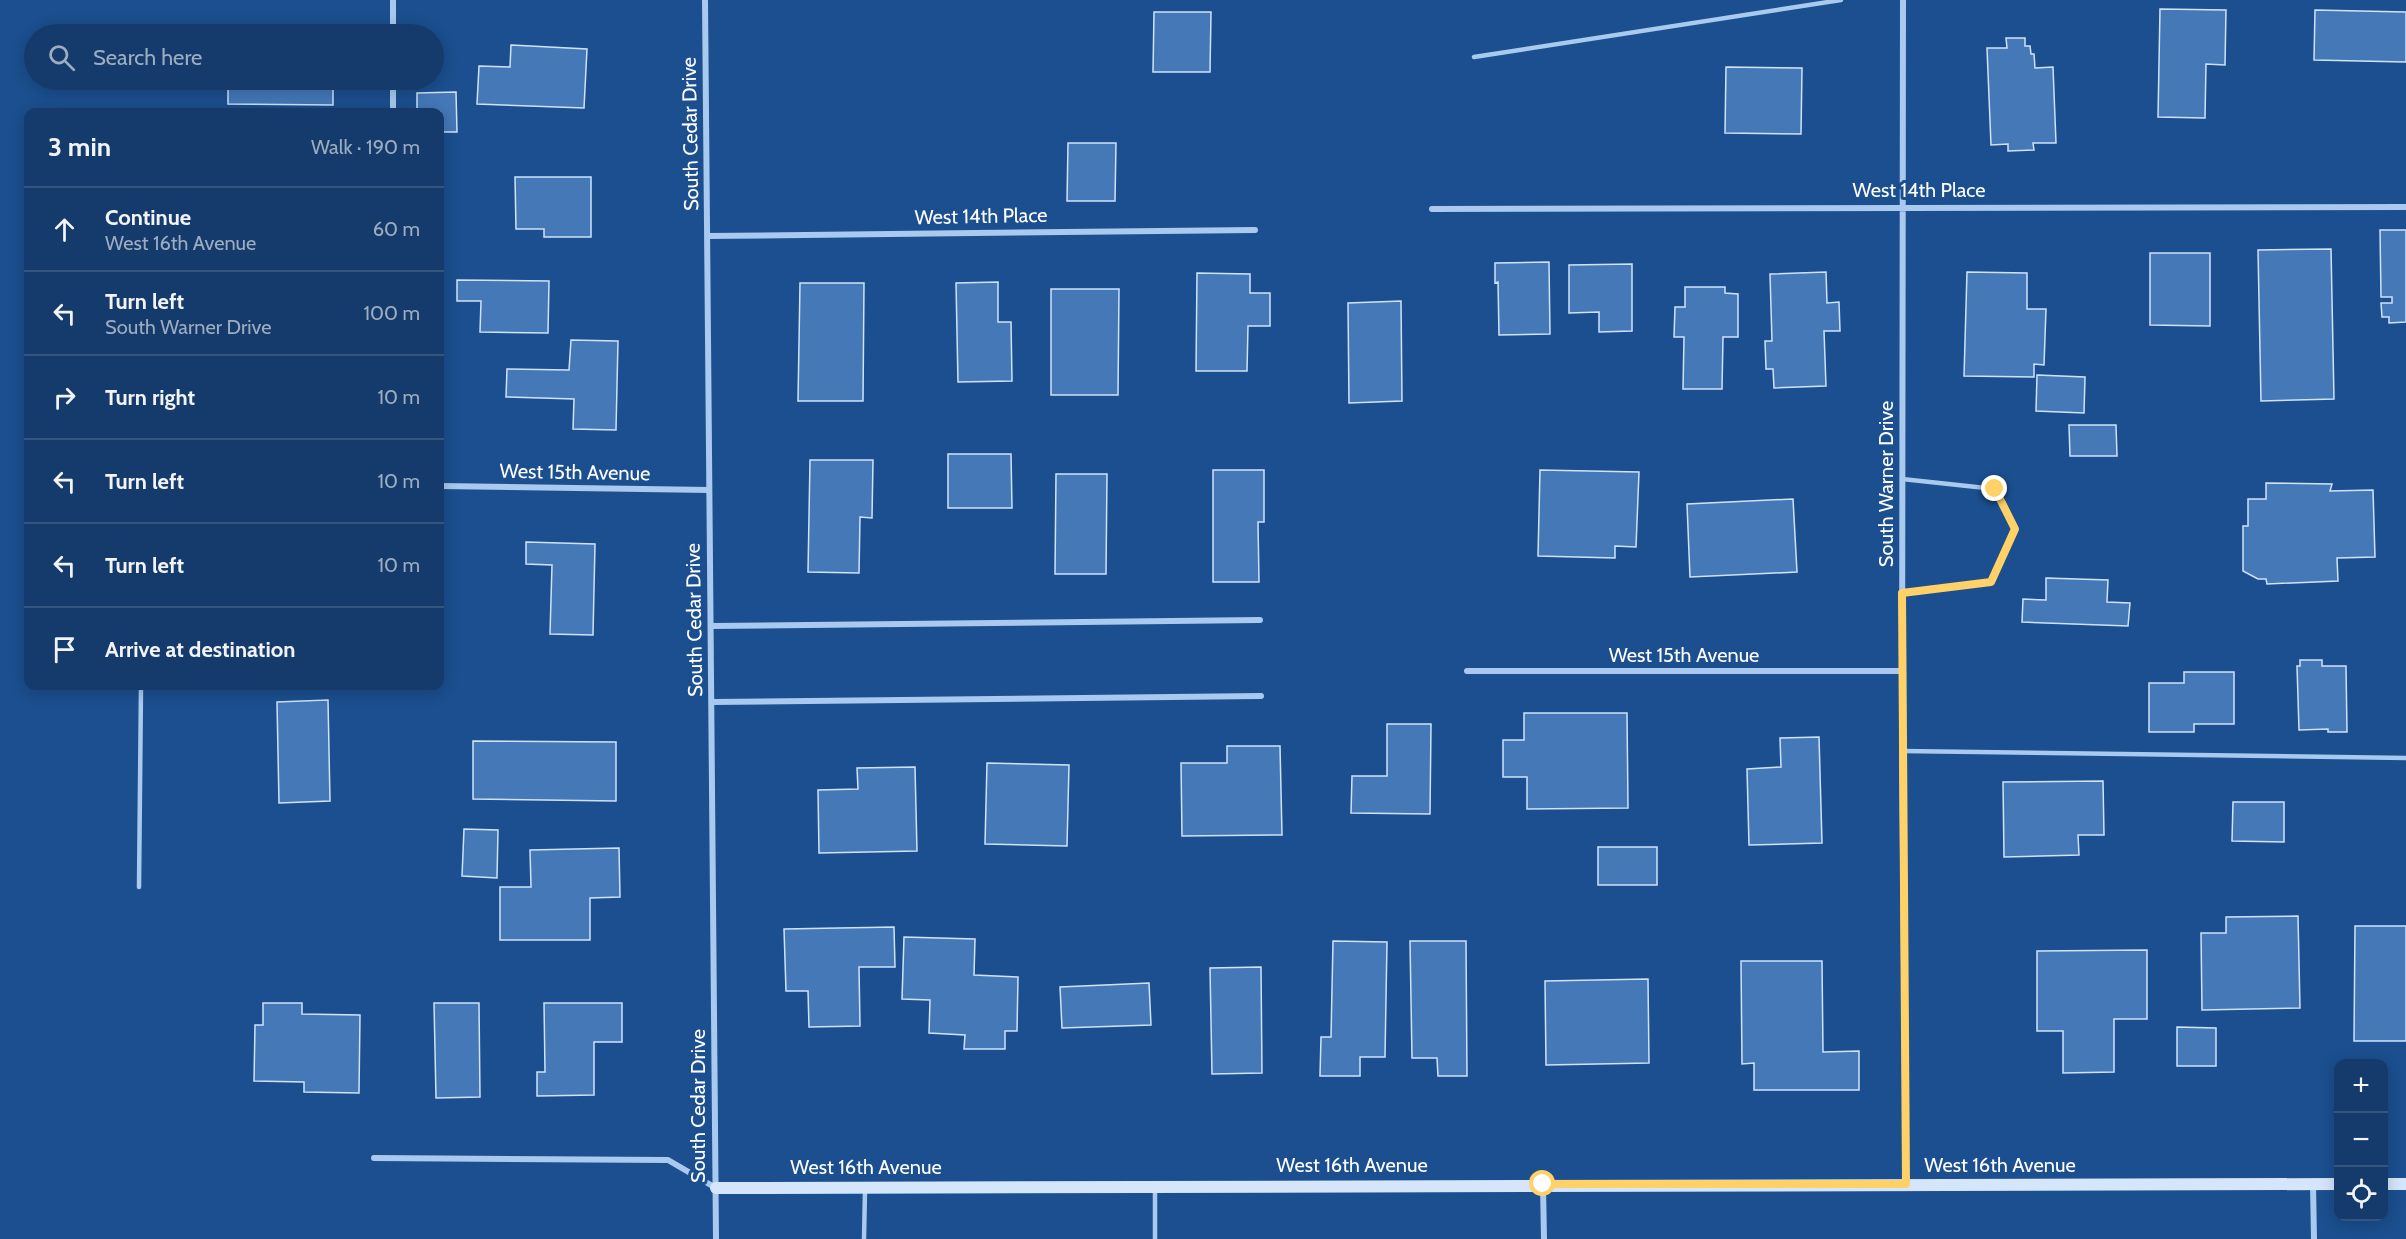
<!DOCTYPE html>
<meta charset="utf-8">
<style>
:root{--surface:#143b6b;--page:#214673;--text:#f1f3f6;--muted:#9dadc1;--line:#33557e}
body{margin:0;font-family:Cabin,sans-serif;background:var(--page);color:var(--text)}
.controls{position:absolute;right:18px;bottom:18px;display:grid;overflow:hidden;border-radius:12px;box-shadow:0 3px 15px #0003}
.controls button{width:54px;height:54px;display:grid;place-items:center;padding:0;border:0;border-bottom:2px solid var(--line);background:var(--surface);color:var(--text);font:30px sans-serif}
.stop{position:absolute;width:18px;height:18px;margin:-14px;border:4px solid #ffd166;border-radius:50%;background:#fff}
.stop.end{background:#ffd166;border-color:#fff;box-shadow:0 2px 6px #0008}
.list{margin:0;padding:0;list-style:none}
h2{display:flex;justify-content:space-between;align-items:center;height:78px;margin:0;padding:0 24px;font-size:26px}
h2 small{font-size:20px;font-weight:400;color:var(--muted)}
.list li{display:grid;grid-template-columns:39px 1fr auto;gap:18px;align-items:center;box-sizing:border-box;height:84px;padding:0 24px;border-top:2px solid var(--line)}
.list b{display:block;font-size:22px;white-space:nowrap}
.list p{margin:0;font-size:20px;white-space:nowrap;color:var(--muted)}
.list em{font-size:20px;font-style:normal;color:var(--muted)}
.icon{flex:none;width:33px;height:33px;fill:none;stroke:currentColor;stroke-width:2;stroke-linecap:round;stroke-linejoin:round}
.map{position:relative;flex:none;width:2406px;height:1239px;overflow:hidden}
.search{position:absolute;background:var(--surface);box-shadow:0 3px 15px #0003;left:24px;top:24px;width:420px;height:66px;display:flex;align-items:center;gap:15px;box-sizing:border-box;padding:0 21px;border-radius:33px;color:var(--muted);font-size:22px}
.panel{position:absolute;background:var(--surface);box-shadow:0 3px 15px #0003;left:24px;top:108px;width:420px;height:582px;border-radius:12px}
.map>svg:first-child{display:block}
.building{fill:#4478b7;stroke:#cfe3fa;stroke-width:1.5}
.lines{fill:none;stroke-linecap:round;stroke-linejoin:round}
.lane{stroke:#a9c9ee;stroke-width:4.5}
.street{stroke:#a9c9ee;stroke-width:6}
.secondary{stroke:#d6e6fa;stroke-width:12}
.route{stroke:#ffd166;stroke-width:8}
.labels{text-anchor:middle;stroke-width:6;stroke-linejoin:round;paint-order:stroke}
.street-label{font-size:20px;fill:#fff;stroke:#1b4f8f}
</style>
<div class="map">
<svg width="2406" height="1239" viewBox="0 0 2406 1239">
<rect width="100%" height="100%" fill="#1b4f8f"/>
<!-- building -->
<path class="building" d="M2160 9 2226 10 2225 65 2206 64 2205 118 2158 117Z
M2315 10 2406 12V62L2314 60Z
M1154 12H1211L1210 72H1153Z
M2006 38H2025V46H2030L2031 54H2034L2035 68 2053 67 2056 143H2033L2034 150 2008 151V144L1991 145 1987 48H2007Z
M511 45 587 49 584 108 477 104 479 66 510 67Z
M1726 67 1802 68 1801 134 1725 133Z
M228 80H333V105L228 104Z
M456 92 457 132H440V112H417V93Z
M1068 143H1116L1115 201H1067Z
M515 177H591V237H544V229H516Z
M2380 230H2406V322L2389 323V317H2382L2381 303H2392V297H2381Z
M2331 249 2334 399 2261 401 2258 250Z
M2150 253H2210V326L2150 325Z
M1549 262 1550 334 1499 335 1498 282 1495 283V263Z
M1632 264V331L1599 332V312L1569 313V265Z
M1826 272 1827 303 1839 302 1840 331H1824L1826 386 1774 388 1773 369H1766L1765 341H1772L1770 274Z
M1967 272 2027 273V309H2046L2044 365 2034 364V377L1964 376Z
M1197 273 1250 274V293H1270V326H1248L1247 371H1196Z
M457 280 549 281 548 333 480 332 481 301H457Z
M998 282V322H1011L1012 381 958 382 956 283Z
M800 283H864L863 401H798Z
M1685 287H1725V293L1738 294V337H1723L1722 389H1683L1684 337H1674L1675 307H1685Z
M1051 289H1119L1118 395H1051Z
M1401 301 1402 401 1349 403 1348 303Z
M571 340 618 341 616 430 573 429 574 399 506 397 507 369 569 370Z
M2037 375 2085 377 2084 413 2036 411Z
M2069 425H2116L2117 456H2070Z
M948 454H1011L1012 508H948Z
M810 460H873L872 518 860 517 859 573 808 572Z
M1213 470H1264V522H1258L1259 582H1213Z
M1540 470 1639 472 1636 547 1615 546V558L1538 556Z
M1056 474H1107L1106 574H1055Z
M2266 483 2332 484 2330 491 2373 490 2375 557 2337 558 2338 581 2267 584 2266 579H2258L2243 571V526H2248V499H2266Z
M1793 499 1797 572 1690 577 1687 504Z
M526 542 595 544 593 635 550 634 552 565 526 564Z
M2046 578 2108 580 2107 602 2130 603 2128 626 2022 622 2023 599 2046 600Z
M2300 660H2322V666H2346L2347 732H2328V729L2299 730 2297 666H2300Z
M2184 672H2234V724H2194V732H2149V683H2184Z
M328 700 330 801 279 803 277 702Z
M1524 713H1627L1628 808 1527 809V777H1503V740H1524Z
M1387 724H1431L1430 814 1351 813 1352 776H1387Z
M1819 737 1822 843 1749 845 1747 769 1781 767 1780 738Z
M473 741 616 742V801L473 799Z
M1227 746H1280L1282 835 1182 836 1181 763H1227Z
M987 763 1069 765 1067 846 985 844Z
M915 767 917 851 819 853 818 790 858 789 857 768Z
M2103 781 2104 835H2078L2079 855 2004 857 2003 782Z
M2233 802H2284V842L2232 841Z
M464 829 498 830 497 878 462 876Z
M1598 847H1657V885H1598Z
M619 848 620 897 590 898V940H500V887H531L530 850Z
M2298 916 2300 1008 2202 1010 2201 933H2226V917Z
M2355 926H2406V1041H2354Z
M894 927 895 967H859L860 1026 809 1027 808 991H786L784 929Z
M904 937 975 939 974 975 1018 977 1017 1031H1005V1049H964L965 1035 929 1033 930 1000 902 999Z
M1333 941 1387 942 1385 1057H1360V1076H1320L1321 1037H1331Z
M1410 941H1466L1467 1076H1438L1437 1058H1412Z
M2147 950V1019H2114V1072L2063 1073V1031H2037V951Z
M1741 961H1822L1823 1052 1859 1051V1090H1754V1063L1742 1064Z
M1261 967 1262 1073 1212 1074 1210 968Z
M1648 979 1649 1063 1546 1065 1545 981Z
M1149 983 1151 1025 1062 1028 1060 987Z
M263 1003H302V1014L360 1015 359 1093 304 1092V1082L254 1081 255 1025H263Z
M434 1003H479L480 1097 436 1098Z
M544 1003H622V1042H594V1095L537 1096V1072H545Z
M2177 1027 2216 1028V1066H2177Z"/>
<g class="lines">
<!-- lane -->
<path class="lane" d="M1474 57 1841 0
M1902 593 1991 582 2015 529 1995 489 1902 479
M1902 751 2406 758
M139 887 141 686
M1155 1188V1239
M864 1239 865 1190"/>
<!-- street -->
<path class="street" d="M393 0V34
M705 0 716 1239
M1903 0 1902 751 1906 1184
M393 80V112
M1432 209 2406 207
M707 236 1255 230
M440 486 709 490
M711 626 1260 620
M1467 671H1902
M712 702 1261 696
M374 1158 668 1160 716 1188
M2313 1184 2314 1239
M1543 1185 1544 1239"/>
<!-- secondary -->
<path class="secondary" d="M2384 1184H2406
M716 1188 2338 1184"/>
</g>
<g class="lines">
<!-- route -->
<path class="route" d="M1543 1184H1906L1902 593 1991 582 2015 529 1995 489"/>
</g>
<g class="labels">
<!-- street labels -->
<g class="street-label">
<text transform="translate(690 134) rotate(-91)" y="7">South Cedar Drive</text>
<text x="1919" y="197">West 14th Place</text>
<text transform="translate(981 216) rotate(-1)" y="7">West 14th Place</text>
<text transform="translate(575 472) rotate(1)" y="7">West 15th Avenue</text>
<text transform="translate(1886 484) rotate(-90)" y="7">South Warner Drive</text>
<text transform="translate(694 620) rotate(-91)" y="7">South Cedar Drive</text>
<text x="1684" y="662">West 15th Avenue</text>
<text transform="translate(698 1106) rotate(-90)" y="7">South Cedar Drive</text>
<text x="1352" y="1172">West 16th Avenue</text>
<text x="2000" y="1172">West 16th Avenue</text>
<text x="866" y="1174">West 16th Avenue</text>
</g>
</g>
</svg>
<div class="controls">
<button>+</button>
<button>−</button>
<button><svg class="icon" aria-label="locate" viewBox="0 0 24 24"><circle cx="12" cy="12" r="6"/><path d="M12 2v4M12 18v4M2 12h4M18 12h4"/></svg></button>
</div>
<div class="stop" style="left:1543px;top:1184px"></div>
<div class="stop end" style="left:1995px;top:489px"></div>
<div class="search"><svg class="icon" aria-label="search" viewBox="0 0 24 24"><circle cx="10" cy="10" r="6"/><path d="M15 15l6 6"/></svg>Search here</div>
<section class="panel">
<h2>3 min<small>Walk · 190 m</small></h2>
<ul class="list">
<li><svg class="icon" aria-label="ahead" viewBox="0 0 24 24"><path d="M12 20V5M6 11l6-6 6 6"/></svg><div><b>Continue</b><p>West 16th Avenue</p></div><em>60 m</em></li>
<li><svg class="icon" aria-label="left" viewBox="0 0 24 24"><path d="M17 20v-9H6M10 6l-5 5 5 5"/></svg><div><b>Turn left</b><p>South Warner Drive</p></div><em>100 m</em></li>
<li><svg class="icon" aria-label="right" viewBox="0 0 24 24"><path d="M7 20v-9h11M14 6l5 5-5 5"/></svg><div><b>Turn right</b></div><em>10 m</em></li>
<li><svg class="icon" aria-label="left" viewBox="0 0 24 24"><path d="M17 20v-9H6M10 6l-5 5 5 5"/></svg><div><b>Turn left</b></div><em>10 m</em></li>
<li><svg class="icon" aria-label="left" viewBox="0 0 24 24"><path d="M17 20v-9H6M10 6l-5 5 5 5"/></svg><div><b>Turn left</b></div><em>10 m</em></li>
<li><svg class="icon" aria-label="arrive" viewBox="0 0 24 24"><path d="M6 21V4h12l-3 4 3 4H6"/></svg><div><b>Arrive at destination</b></div></li>
</ul>
</section>
</div>
